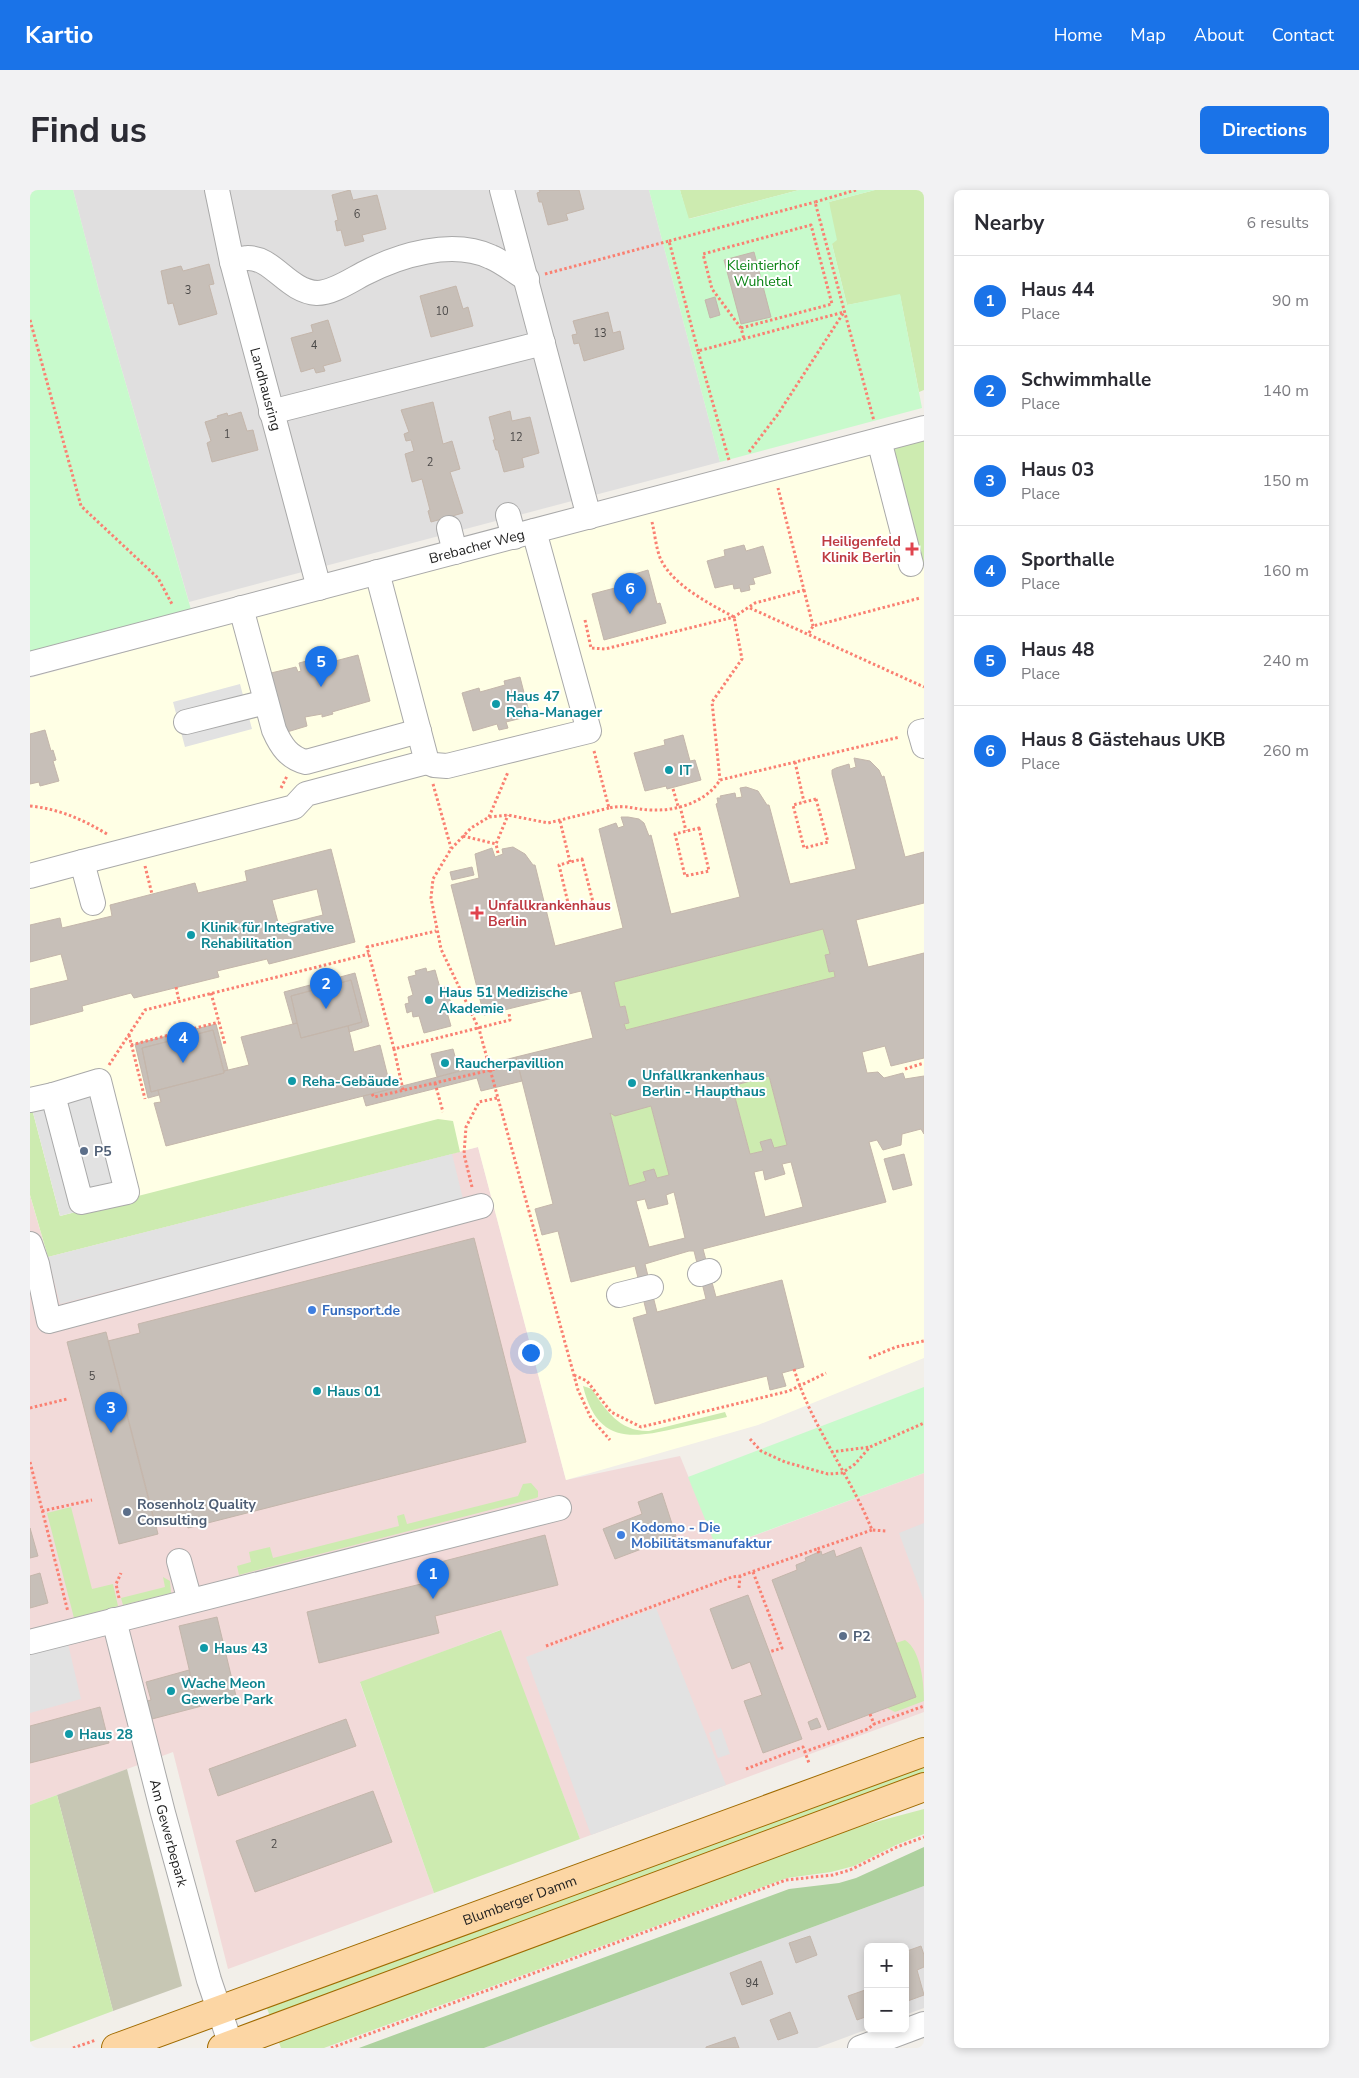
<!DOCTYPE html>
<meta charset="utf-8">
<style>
:root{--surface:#fff;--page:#f2f2f3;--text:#2b2b33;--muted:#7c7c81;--line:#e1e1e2;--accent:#1a73e8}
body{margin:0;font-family:"Nunito Sans",sans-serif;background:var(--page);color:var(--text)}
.controls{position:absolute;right:15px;bottom:15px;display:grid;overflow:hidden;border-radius:8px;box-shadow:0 2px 8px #0003}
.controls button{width:45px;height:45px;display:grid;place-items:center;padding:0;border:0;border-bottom:1px solid var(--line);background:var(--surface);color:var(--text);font:25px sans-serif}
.you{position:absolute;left:500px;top:1162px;width:18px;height:18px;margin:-12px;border:4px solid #fff;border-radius:50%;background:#1a73e8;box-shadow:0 0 0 8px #1a73e833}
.badge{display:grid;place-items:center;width:32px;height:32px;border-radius:50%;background:var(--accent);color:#fff;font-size:16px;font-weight:700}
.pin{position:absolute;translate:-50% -41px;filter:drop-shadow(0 1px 2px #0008)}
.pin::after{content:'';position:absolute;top:26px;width:18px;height:15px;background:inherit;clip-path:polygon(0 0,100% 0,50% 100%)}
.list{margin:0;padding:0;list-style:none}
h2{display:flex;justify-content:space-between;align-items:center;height:65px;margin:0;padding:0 20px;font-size:21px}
h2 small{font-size:16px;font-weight:400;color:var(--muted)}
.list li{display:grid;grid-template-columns:32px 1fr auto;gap:15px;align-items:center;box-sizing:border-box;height:90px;padding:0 20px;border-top:1px solid var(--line)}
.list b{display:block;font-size:19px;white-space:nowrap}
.list p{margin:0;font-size:16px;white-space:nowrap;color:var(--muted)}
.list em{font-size:16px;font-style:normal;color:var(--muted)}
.map{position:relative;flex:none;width:894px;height:1858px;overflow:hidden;border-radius:8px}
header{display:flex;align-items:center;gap:30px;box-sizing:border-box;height:70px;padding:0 25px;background:var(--accent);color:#fff}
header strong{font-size:24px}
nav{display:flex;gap:28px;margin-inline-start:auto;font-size:18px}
.intro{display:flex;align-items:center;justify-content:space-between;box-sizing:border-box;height:120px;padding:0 30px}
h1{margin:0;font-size:35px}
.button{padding:12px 22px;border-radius:8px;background:var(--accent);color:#fff;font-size:18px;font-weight:700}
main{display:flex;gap:30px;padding:0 30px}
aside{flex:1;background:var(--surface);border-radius:8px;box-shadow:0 2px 8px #0003}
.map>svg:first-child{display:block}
.residential{fill:#e0dfdf}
.commercial{fill:#f2dad9}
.education{fill:#ffffe5}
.construction{fill:#c7c7b4}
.grass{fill:#cdebb0}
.forest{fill:#add19e}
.park{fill:#c8facc}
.parking{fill:#e2e2e2}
.building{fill:#c7bfb8;stroke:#c4b6ab;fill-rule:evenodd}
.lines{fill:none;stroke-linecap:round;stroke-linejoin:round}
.minor-casing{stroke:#a9a9a9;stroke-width:26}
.major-casing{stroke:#a06b00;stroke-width:30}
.path{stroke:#fa8072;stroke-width:3;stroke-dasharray:2.5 2.5;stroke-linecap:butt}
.minor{stroke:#fff;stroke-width:24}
.major{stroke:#fcd6a4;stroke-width:28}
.health-dot{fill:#e0444e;stroke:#fff;stroke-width:2}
.culture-dot{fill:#0f9aa8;stroke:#fff;stroke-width:2}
.service-dot{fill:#5c6f8a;stroke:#fff;stroke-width:2}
.shop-dot{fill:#3f7fe0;stroke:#fff;stroke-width:2}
.labels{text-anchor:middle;stroke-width:4;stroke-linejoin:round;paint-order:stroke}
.number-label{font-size:11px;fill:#4b4948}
.park-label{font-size:14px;fill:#0c8416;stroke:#fff}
.street-label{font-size:14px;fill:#222;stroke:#fff}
.health-label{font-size:14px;font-weight:bold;fill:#be3a42;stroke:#fff;text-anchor:end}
.culture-label{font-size:14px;font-weight:bold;fill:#0d838f;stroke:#fff;text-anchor:start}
.service-label{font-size:14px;font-weight:bold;fill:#4e5e75;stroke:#fff;text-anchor:start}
.shop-label{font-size:14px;font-weight:bold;fill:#366cbe;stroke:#fff;text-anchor:start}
</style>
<header>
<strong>Kartio</strong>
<nav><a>Home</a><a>Map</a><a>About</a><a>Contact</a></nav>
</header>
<div class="intro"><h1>Find us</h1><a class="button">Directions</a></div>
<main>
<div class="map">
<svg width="894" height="1858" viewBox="0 0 894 1858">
<rect width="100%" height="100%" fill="#f2efe9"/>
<!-- residential -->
<path class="residential" d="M43 0H619L690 272 159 412 69 101Z
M894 1696V1818L875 1825V1757H838V1839L787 1858H454Z"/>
<!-- commercial -->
<path class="commercial" d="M448 957 536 1290 650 1266 688 1359 894 1283V1522L550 1649 470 1440 330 1493 404 1703 198 1779 143 1562 0 1615V1005L18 1067Z"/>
<!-- education -->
<path class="education" d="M894 260V1168L728 1235 536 1290 448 957 18 1067 0 1005V488L842 261Z"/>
<!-- construction -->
<path class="construction" d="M97 1579 152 1796 83 1821 27 1605Z"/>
<!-- grass -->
<path class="grass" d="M650 0H769L658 29Z
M845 0H894V200L889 202 870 105 817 115 802 54 799 12Z
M894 249V375L887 377 859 258Z
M793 739 800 764 795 765 799 782 804 781 805 787 596 840 594 834 599 833 595 816 590 817 584 792Z
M739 886 757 955 744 958 741 950 730 952 733 961 720 964 702 896Z
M1 915 30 1026 408 929 423 931 430 962 18 1067 0 1005V916Z
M621 916 639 985 627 988 624 979 614 982 616 991 599 996 580 923Z
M553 1196 562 1199C575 1220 590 1242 619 1241L695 1222 697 1227C679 1231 661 1235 643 1239 597 1250 566 1250 553 1196Z
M501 1293 508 1301V1307L506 1308 209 1385 207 1376 221 1372 219 1362 240 1357 243 1368 369 1336 367 1326 374 1324 377 1334 488 1306 493 1294Z
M41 1317 62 1399 83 1394 88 1416 44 1428 17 1323Z
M133 1387 140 1391 141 1403 93 1415 91 1408 135 1397Z
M471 1440 550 1649 404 1703 330 1492Z
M875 1450C891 1460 894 1494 894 1511L865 1522 857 1518 866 1453Z
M894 1571V1586L241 1829 235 1813Z
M27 1605 83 1821 0 1852V1615Z
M894 1619V1644L866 1655 824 1676 801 1682 757 1688 294 1858H251L248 1850 804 1643Z"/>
<!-- forest -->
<path class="forest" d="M894 1657V1696L454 1858H329L759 1699 809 1693 826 1688Z"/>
<!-- park -->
<path class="park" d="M0 0H43L69 101 162 423 0 466Z
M619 0H650L659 29 769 0H845L799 12 807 50 802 54 817 115 870 104 892 218 690 272Z
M894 1197V1283L687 1359 658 1287Z"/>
<!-- parking -->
<path class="parking" d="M210 494 222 539 155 557 143 512Z
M78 895 107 1006 30 1026 1 915Z
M422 964 433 1009 30 1114 18 1067Z
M894 1333V1411L869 1343Z
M626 1418 696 1595 561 1645 496 1467Z
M38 1454 51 1509 0 1523V1464Z
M691 1538 700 1564 688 1568 679 1543Z"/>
<!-- building -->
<path class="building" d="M320 0 323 10 347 5 356 39 332 45 334 51 315 56 311 40 307 41 305 31 308 30 302 5Z
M509 0H549L554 19 536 24 538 30 518 35 512 12H509L507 3 510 2Z
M724 62 741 127 711 134 694 70Z
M179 74 184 94 179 95 187 124 149 135 143 113 138 114 131 81 151 76 153 81Z
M426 96 433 119 438 117 443 136 401 147 390 106Z
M685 107 690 125 680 128 675 110Z
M578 122 583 143 590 141 594 159 554 171 549 153 544 154 542 145 547 144 543 131Z
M298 130 311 171 293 176 295 181 286 183 284 178 271 182 261 148 283 142 281 135Z
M403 212 413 254 422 251 430 279 420 282 433 323 401 332 398 321 400 320 392 289 382 292 375 264 384 261 381 250 376 251 374 244 379 242 371 220Z
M480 221 482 231 500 227 509 263 492 268 494 277 474 282 468 260H466L463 250H465L459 227Z
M211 222 217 241 223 240 228 260 182 272 177 253 181 251 175 232 188 228 187 226 197 223 198 226Z
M714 355 716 361 733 356 741 383 723 388 725 394 719 395 720 400 711 402 710 398 704 399 703 394 685 398 677 371 695 366 694 360Z
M618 380 627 414 630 413 636 433 574 450 562 404 600 394 598 386Z
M328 465 340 511 302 522 303 524 292 527V524L275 527 277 536 257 542 241 483 266 477 268 482 271 481 269 473 288 468 290 475Z
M490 487 500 526 476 532 478 538 469 540 467 534 443 541 432 503 449 498 450 502 475 495 474 491Z
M15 540 21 561 23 560 26 570 23 571 29 591 10 596 9 592 0 594V544Z
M653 545 660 571 665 570 671 590 637 599 636 596 615 601 604 563 635 555 634 550Z
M824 568 840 571 849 580 852 587 854 586 875 667 894 662V713L826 730 838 777 894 763V868L861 876 855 856 832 862 837 883 848 882 854 888 873 883 875 889 894 886V944L891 939 872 944 871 955 853 960 847 950 839 952 856 1012 673 1059 686 1107 752 1090 774 1177 752 1183 756 1196 740 1200 737 1186 625 1214 603 1128 617 1124 605 1076 541 1092 528 1041 512 1045 505 1019 523 1014 486 867 563 848 551 801 454 825 421 695 449 688 445 664 462 658 465 667 473 664 472 659 483 657 495 664 503 675H505L525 756 593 738 569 639 586 633 588 638 594 636 591 627H598L609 629 614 633 619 646 621 645 641 724 710 707 686 614 688 613 687 608H691L690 606 705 603 706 608 712 607 710 598 716 597 728 601 737 615H739L760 694 826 679 802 584V580L806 578 819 574 820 579 826 577ZM793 739 800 764 795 765 799 782 804 781 805 787 596 840 594 834 599 833 595 816 590 817 584 792ZM739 886 757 955 744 958 741 949 730 952 733 961 720 964 702 896ZM621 916 639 985 627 988 624 979 613 982 616 991 599 996 580 923 585 926ZM761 972 773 1017 735 1027 724 982 733 980 735 990 755 984 752 974ZM644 1002 655 1048 619 1057 606 1011 615 1009 618 1019 638 1014 636 1005ZM659 1061H664L676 1109 627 1122 615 1074Z
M301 659 325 752 239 774 237 769 187 781 189 787 104 808 101 803 52 816 53 821 0 835V799L38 790 31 764 0 772V735L30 728 32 738 82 726 80 715 165 693 168 703 217 691 215 681ZM287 699 293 725 249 736 242 710Z
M442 677 444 685 422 690 420 682Z
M396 778 397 782 405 780 410 798 416 797 422 817 416 819 421 836 394 843 389 826 383 827 382 821 377 823 375 814 379 813 378 807 383 805 378 787 386 785 385 781Z
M325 783 339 836 319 842 318 836 332 832 321 790 261 806 267 833 263 834 254 802Z
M321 790 332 832 271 848 261 806Z
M267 833 271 848 318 836 324 862 350 855 361 899 136 956 124 913 131 912 128 900 194 883V881L219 875 211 847Z
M186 834 198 880 194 881 183 840 112 858 121 902 128 900 129 905 118 908 105 854Z
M183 840 194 883 121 902 112 858Z
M423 859 429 881 407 887 401 864Z
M486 867 492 891 451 901 447 888 336 916 333 906Z
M874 964 882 995 863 1000 854 969Z
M444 1048 496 1252 158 1338 156 1328 125 1335 78 1151 110 1143 108 1134Z
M76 1142 128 1344 89 1354 37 1152Z
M632 1303 646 1346 585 1369 573 1339 612 1324 608 1312Z
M0 1338 8 1366 0 1368Z
M515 1345 528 1395 405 1426 409 1443 289 1473 277 1422 395 1393 391 1377Z
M831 1357 886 1507 798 1540 742 1390 767 1380 766 1375 776 1371 775 1368 791 1361 792 1365 804 1360 806 1367Z
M10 1383 18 1413 0 1418V1386Z
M718 1405 772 1549 733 1563 714 1511 732 1505 720 1472 702 1479 680 1419Z
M187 1427 206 1506 168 1517 149 1436Z
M159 1480 168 1517 122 1529 117 1511 121 1510 116 1492Z
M70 1517 79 1553 0 1573V1536Z
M787 1528 791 1537 781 1540 778 1532Z
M316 1529 326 1556 188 1606 179 1579Z
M343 1601 362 1652 225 1702 206 1651Z
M780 1746 787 1765 766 1773 759 1753Z
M891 1756 894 1765V1777L887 1780 894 1805 875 1812V1764L877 1761Z
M731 1771 743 1804 712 1815 700 1783Z
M838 1799V1826L827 1830 818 1806Z
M760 1822 768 1843 748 1850 740 1830Z
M705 1847 709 1858H676V1857Z"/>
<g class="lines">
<!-- minor casing -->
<g class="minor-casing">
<g id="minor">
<path id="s1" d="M187 0 202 72 289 398"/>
<path d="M472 0 559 327"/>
<path d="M202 72C207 71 213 68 217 68 243 67 257 101 287 103 302 103 320 91 333 84 369 65 422 49 461 67 473 72 485 82 497 89"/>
<path d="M241 222 513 153"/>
<path d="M849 250 881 374"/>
<path d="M478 325 484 347"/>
<path d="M419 338 425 362"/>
<path d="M347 382 397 572 404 575 417 576 559 541 504 341"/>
<path d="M211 418 244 540C251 556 259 568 276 572L389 541"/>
<path id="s2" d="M0 474 894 238"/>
<path d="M156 532 236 512"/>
<path d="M894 541 890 542 894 556"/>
<path d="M52 672 264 617 276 604 397 572"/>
<path d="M0 686 52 672 63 713"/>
<path d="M69 891 97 1002 51 1012 23 905Z"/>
<path d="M0 910 23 905"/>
<path d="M0 1054 7 1074 19 1131 451 1016"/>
<path d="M670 1084 679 1081"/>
<path d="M589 1105 621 1097"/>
<path d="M149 1371 160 1411"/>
<path id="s3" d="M84 1430 133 1623 179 1790 201 1855"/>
<path d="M0 1452 529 1318"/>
<path d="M830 1858 894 1834"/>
</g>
</g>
<!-- major casing -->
<g class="major-casing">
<g id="major">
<path id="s4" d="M86 1858 894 1562"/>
<path d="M192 1858 894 1597"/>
</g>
</g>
<!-- path -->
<path class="path" d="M826 0 785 12 844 231
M639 51 785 12
M515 84 639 51 668 161
M0 130 51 316 128 388 143 416
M711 138 802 114 781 35 673 64 682 99 711 138 714 149
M719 262 748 224 814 122
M699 270 668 161 814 122
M622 332C625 344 626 359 631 370 644 396 680 414 704 427L712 469 682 512 690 590
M774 400 783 436
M720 418 894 497
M555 430 561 458
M779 443 783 436 890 408
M562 458 575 459 704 427 725 413 774 400 748 298
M564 561 579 618C596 614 605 620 622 620 647 621 676 612 690 590L870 547
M765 572 774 612
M403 594 421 658
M251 598 257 586
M643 599 648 616
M786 609 798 652 774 658 763 615Z
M0 616C29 619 52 629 77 644
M650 616 656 641
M579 618 518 633 478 625 459 627 441 638 421 659 403 689 401 708 411 759 449 839 548 1200 561 1228 580 1250
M459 627 478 582
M530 631 540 672
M669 638 679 681 655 686 645 644Z
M433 646 466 654
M468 663 466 654 478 625
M552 669 563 712 539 717 529 675Z
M115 676 122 704
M146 797 149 811
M181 803 195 854
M99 845 115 909
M101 855 189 832
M364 859 337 757 406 741
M79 875 115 820 339 764
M875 879 894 873
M405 893 413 922
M373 900 364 859 480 830 479 823
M342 904 344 907 487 874
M442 997 434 964 436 937 449 912 467 908
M839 1168 866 1157 894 1151
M764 1179C782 1237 820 1285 842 1340L856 1341
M544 1185 557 1191 581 1222 611 1237 759 1201 796 1183
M0 1218 37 1209
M720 1249 731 1261 755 1272 798 1284 812 1283 825 1274 840 1257 894 1233
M801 1262 840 1257
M0 1272 38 1422
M12 1321 62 1310
M789 1363 787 1359 842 1340
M723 1382 752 1458 739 1462
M709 1398 710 1386
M89 1408 86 1394 91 1383
M516 1456 702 1387 710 1386 787 1359
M840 1524 844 1534 894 1516
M774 1562 838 1539 844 1534
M716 1579 773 1557 779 1573
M43 1858 66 1850
M301 1858 756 1690 803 1685 820 1680 867 1657 894 1647"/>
<!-- minor -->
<use href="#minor" class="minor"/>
<!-- major -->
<use href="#major" class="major"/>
</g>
<!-- markers -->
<g class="health-dot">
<path d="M879.5 351.5h5v5h5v5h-5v5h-5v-5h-5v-5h5z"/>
<path d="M444.5 715.5h5v5h5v5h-5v5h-5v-5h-5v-5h5z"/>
</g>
<g class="culture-dot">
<circle cx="466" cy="514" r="5"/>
<circle cx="639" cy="580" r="5"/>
<circle cx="161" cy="745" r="5"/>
<circle cx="399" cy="810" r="5"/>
<circle cx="415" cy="873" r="5"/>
<circle cx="262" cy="891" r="5"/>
<circle cx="602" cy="893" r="5"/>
<circle cx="287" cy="1201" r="5"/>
<circle cx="174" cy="1458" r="5"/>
<circle cx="141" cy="1501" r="5"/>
<circle cx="39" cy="1544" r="5"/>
</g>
<g class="service-dot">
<circle cx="54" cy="961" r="5"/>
<circle cx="97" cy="1322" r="5"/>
<circle cx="813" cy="1446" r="5"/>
</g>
<g class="shop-dot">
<circle cx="282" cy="1120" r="5"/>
<circle cx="591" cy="1345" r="5"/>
</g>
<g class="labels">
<!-- number labels -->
<g class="number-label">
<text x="327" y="28">6</text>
<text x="158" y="104">3</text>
<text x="412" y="125">10</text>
<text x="570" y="147">13</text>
<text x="284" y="159">4</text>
<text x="197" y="248">1</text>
<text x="486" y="251">12</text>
<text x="400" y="276">2</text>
<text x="62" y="1190">5</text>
<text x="244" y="1658">2</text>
<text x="722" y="1797">94</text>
</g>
<!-- park labels -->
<g class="park-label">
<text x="733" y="80">Kleintierhof<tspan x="733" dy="16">Wuhletal</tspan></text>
</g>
<!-- street labels -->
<g class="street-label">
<text dy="5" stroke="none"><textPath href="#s1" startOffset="205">Landhausring</textPath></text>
<text dy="5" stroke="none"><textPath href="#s2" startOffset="462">Brebacher Weg</textPath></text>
<text dy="5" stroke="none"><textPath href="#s3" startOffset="220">Am Gewerbepark</textPath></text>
<text dy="5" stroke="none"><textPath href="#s4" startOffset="430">Blumberger Damm</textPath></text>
</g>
<!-- health labels -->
<g class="health-label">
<text x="871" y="356">Heiligenfeld<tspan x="871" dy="16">Klinik Berlin</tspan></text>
<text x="458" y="720" text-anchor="start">Unfallkrankenhaus<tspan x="458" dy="16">Berlin</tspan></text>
</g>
<!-- culture labels -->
<g class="culture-label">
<text x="476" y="511">Haus 47<tspan x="476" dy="16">Reha-Manager</tspan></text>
<text x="649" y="585">IT</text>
<text x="171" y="742">Klinik für Integrative<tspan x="171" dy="16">Rehabilitation</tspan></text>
<text x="409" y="807">Haus 51 Medizische<tspan x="409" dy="16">Akademie</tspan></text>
<text x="425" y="878">Raucherpavillion</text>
<text x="612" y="890">Unfallkrankenhaus<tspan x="612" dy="16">Berlin - Haupthaus</tspan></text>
<text x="272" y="896">Reha-Gebäude</text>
<text x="297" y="1206">Haus 01</text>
<text x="184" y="1463">Haus 43</text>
<text x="151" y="1498">Wache Meon<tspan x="151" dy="16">Gewerbe Park</tspan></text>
<text x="49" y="1549">Haus 28</text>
</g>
<!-- service labels -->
<g class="service-label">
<text x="64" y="966">P5</text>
<text x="107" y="1319">Rosenholz Quality<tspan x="107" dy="16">Consulting</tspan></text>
<text x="823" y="1451">P2</text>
</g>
<!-- shop labels -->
<g class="shop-label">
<text x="292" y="1125">Funsport.de</text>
<text x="601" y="1342">Kodomo - Die<tspan x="601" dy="16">Mobilitätsmanufaktur</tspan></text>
</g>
</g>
</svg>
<div class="controls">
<button>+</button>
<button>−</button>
</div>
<div class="you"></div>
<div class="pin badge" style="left:403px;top:1409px">1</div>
<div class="pin badge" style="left:296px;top:819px">2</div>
<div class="pin badge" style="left:81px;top:1243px">3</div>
<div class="pin badge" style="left:153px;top:873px">4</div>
<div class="pin badge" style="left:291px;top:497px">5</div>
<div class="pin badge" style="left:600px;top:424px">6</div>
</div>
<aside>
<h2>Nearby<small>6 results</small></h2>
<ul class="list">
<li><span class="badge">1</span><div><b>Haus 44</b><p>Place</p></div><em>90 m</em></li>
<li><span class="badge">2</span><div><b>Schwimmhalle</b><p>Place</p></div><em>140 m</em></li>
<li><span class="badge">3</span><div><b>Haus 03</b><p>Place</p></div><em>150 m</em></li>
<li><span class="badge">4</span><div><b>Sporthalle</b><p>Place</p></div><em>160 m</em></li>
<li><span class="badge">5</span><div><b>Haus 48</b><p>Place</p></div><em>240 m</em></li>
<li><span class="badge">6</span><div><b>Haus 8 Gästehaus UKB</b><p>Place</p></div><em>260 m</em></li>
</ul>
</aside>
</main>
